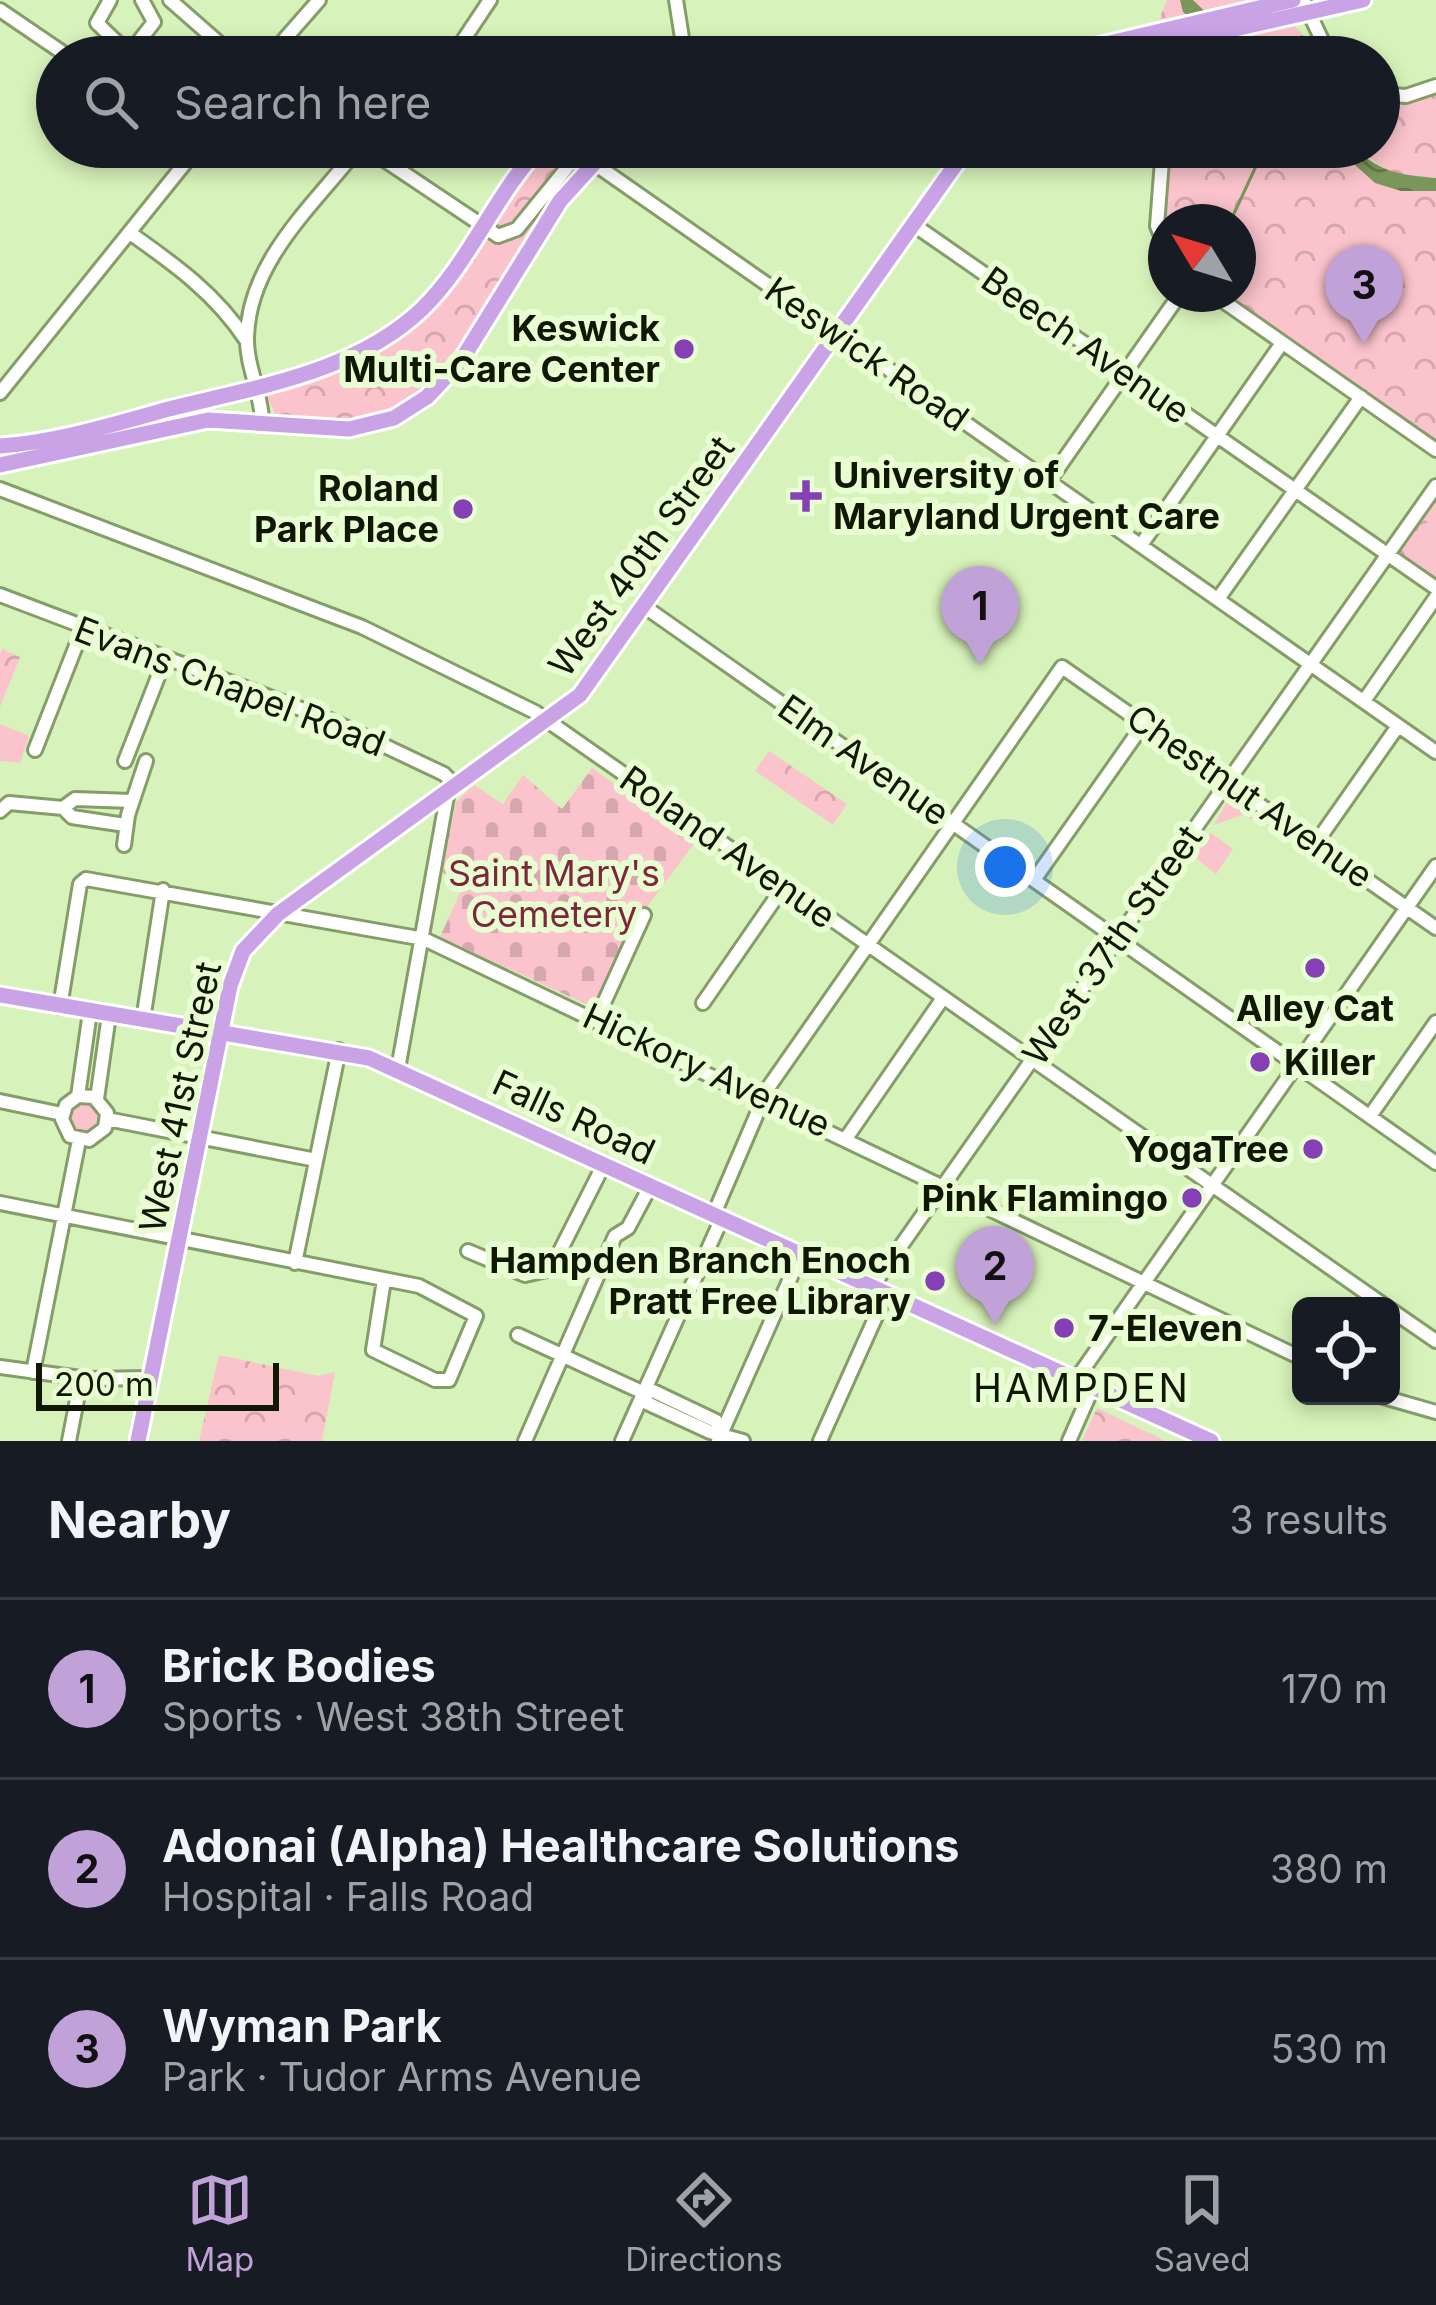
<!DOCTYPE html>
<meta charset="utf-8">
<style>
:root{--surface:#171b24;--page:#242831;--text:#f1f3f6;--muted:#9ea1a6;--line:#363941;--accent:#c0a2d8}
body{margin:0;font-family:Inter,sans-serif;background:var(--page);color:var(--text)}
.controls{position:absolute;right:36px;bottom:36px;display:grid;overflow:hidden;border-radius:18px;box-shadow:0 6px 18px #0003}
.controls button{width:108px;height:108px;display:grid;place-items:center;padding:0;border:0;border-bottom:3px solid var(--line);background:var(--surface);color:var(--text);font:60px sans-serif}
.compass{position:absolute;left:1148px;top:204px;width:108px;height:108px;border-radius:50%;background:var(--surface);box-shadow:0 6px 18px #0003;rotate:308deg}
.scale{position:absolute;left:36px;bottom:30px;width:243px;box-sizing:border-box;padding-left:12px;border:6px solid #101805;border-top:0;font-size:33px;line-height:42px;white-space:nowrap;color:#101805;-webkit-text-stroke:9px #e8fdd1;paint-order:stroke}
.you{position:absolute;left:1005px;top:867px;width:42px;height:42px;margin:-30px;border:9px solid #fff;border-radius:50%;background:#1a73e8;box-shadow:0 0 0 18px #1a73e833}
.badge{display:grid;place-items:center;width:78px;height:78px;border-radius:50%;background:var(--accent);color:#111;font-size:39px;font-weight:700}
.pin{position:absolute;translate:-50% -99px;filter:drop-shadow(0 3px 6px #0008)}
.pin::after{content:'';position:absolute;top:63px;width:42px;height:36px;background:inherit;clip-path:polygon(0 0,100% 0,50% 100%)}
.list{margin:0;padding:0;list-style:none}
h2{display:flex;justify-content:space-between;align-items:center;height:156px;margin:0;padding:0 48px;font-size:51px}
h2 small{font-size:39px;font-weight:400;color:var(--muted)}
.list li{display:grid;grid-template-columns:78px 1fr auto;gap:36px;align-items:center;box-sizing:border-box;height:180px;padding:0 48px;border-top:3px solid var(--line)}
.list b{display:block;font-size:45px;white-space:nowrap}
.list p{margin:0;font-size:39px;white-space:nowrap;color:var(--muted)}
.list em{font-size:39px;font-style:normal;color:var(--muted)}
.icon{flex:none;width:66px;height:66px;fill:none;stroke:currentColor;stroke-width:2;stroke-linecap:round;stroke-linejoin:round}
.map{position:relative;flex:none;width:1436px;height:1441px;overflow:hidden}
.search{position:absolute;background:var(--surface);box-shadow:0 6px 18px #0003;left:36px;right:36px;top:36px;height:132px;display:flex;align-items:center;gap:30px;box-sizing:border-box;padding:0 42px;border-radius:66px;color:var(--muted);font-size:45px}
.sheet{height:696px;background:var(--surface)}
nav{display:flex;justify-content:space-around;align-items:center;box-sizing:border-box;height:168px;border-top:3px solid var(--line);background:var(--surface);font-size:33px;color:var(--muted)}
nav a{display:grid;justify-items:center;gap:6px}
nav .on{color:var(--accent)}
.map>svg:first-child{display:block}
.grass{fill:url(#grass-tufts)}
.forest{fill:url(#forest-crowns)}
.cemetery{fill:url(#cemetery-stones)}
.pitch{fill:#fbc4cc}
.water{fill:url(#water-waves)}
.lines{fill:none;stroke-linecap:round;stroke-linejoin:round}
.stream{stroke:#7b965a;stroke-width:3}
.minor-casing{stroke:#859d69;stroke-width:18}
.major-casing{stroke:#fff;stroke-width:21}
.minor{stroke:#fff;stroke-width:12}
.major{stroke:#c9a3e6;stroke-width:15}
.poi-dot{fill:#8440b4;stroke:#e8fdd1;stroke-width:4.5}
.labels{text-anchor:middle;stroke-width:12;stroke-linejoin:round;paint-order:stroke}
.poi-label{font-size:36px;font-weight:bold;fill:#101805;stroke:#e8fdd1;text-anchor:end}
.street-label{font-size:36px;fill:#101805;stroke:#e8fdd1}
.park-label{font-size:36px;fill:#7d273d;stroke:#e8fdd1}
.neighbourhood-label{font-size:39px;letter-spacing:3px;fill:#101805;stroke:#e8fdd1}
</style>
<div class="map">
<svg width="1436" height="1441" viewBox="0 0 1436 1441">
<defs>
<pattern id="grass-tufts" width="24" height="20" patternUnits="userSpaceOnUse" patternTransform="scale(3)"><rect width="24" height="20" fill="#fbc4cc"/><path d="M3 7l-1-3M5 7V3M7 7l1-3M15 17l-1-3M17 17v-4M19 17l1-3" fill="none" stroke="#d6a8ae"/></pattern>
<pattern id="forest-crowns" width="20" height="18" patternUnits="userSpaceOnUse" patternTransform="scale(3)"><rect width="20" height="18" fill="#fbc4cc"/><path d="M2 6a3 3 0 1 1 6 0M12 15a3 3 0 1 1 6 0" fill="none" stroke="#d6a8ae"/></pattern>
<pattern id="cemetery-stones" width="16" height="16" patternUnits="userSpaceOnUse" patternTransform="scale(3)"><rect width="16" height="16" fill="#fbc4cc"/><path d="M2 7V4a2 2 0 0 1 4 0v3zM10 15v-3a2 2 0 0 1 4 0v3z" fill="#d6a8ae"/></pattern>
<pattern id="water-waves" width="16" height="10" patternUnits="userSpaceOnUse" patternTransform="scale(3)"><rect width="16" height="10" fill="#7b965a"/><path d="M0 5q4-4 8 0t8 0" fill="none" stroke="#637948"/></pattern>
</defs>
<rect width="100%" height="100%" fill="#d7f2ba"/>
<!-- grass -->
<path class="grass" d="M1230 796 1259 816 1250 819 1245 814 1214 825Z
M88 1100 100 1109 102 1125 84 1136 70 1129 67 1114 77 1102Z"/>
<!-- forest -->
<path class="forest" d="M1167 0H1249L1159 20Z
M1295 26 1322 57H1253L1226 34Z
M1217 36 1242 57H1139Z
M1436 92V178L1392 174 1354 147H1379V100L1408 102Z
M549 147H602C548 228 462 394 368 422 343 430 304 419 277 418L264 390 324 375 391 341Z
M1167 147H1348L1392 181 1436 182V445L1220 294H1238V222H1166V240L1162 232Z
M1436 493V580L1395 551Z
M2 649 20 657 0 707V654Z
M0 724 29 736 20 763 0 761Z
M769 751 847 804 833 825 755 771Z
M219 1355 318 1376 335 1372 322 1441H199Z
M1097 1408 1166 1441H1082Z"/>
<!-- cemetery -->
<path class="cemetery" d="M592 768 696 841 635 923 594 1008 440 937 464 884 442 872 456 802 474 785 503 804 523 775 562 809Z"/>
<!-- pitch -->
<path class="pitch" d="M1436 511V565L1409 545Z
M1211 833 1233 849 1216 874 1194 857Z"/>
<!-- water -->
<path class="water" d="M1180 0H1193L1253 57H1234L1183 12Z
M1335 147H1354C1380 173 1402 175 1436 178V191H1401L1375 183Z"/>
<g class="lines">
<!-- stream -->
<path class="stream" d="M1230 222 1265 147"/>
<!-- minor casing -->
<g class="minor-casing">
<path id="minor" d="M110 0 97 23 124 49 136 45 154 22 142 0
M170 0 235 57
M676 0 685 57
M1303 0 1330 57
M0 10 69 57
M269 57 319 0
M452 57 490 0
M1379 94 1406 96 1436 86
M365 147 498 236 517 229 570 164 592 162 1436 752
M1163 147 1157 226 1166 248
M914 225 1436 588
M130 233C174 264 216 294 246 340
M1213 294 1436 450
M0 393 198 147
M262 420C261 392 246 365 247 337 249 260 315 204 359 147
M1049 481 1180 294
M0 489 362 627 535 712 1385 1306
M1141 545 1282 343
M0 595 330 720 444 774 455 785
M1218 599 1361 397
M645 607 1436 1163
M1364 701 1436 597
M35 750 83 628
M125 761 165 659
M63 808 75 799 132 801
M0 811 9 803 63 808 72 817 125 825
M1316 843 1398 726
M124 845 128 815 146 761
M1034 880 1145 722
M703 1003 784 886
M60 1007 80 884 86 879 424 939 1301 1358
M597 1018 644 915
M143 1020 163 890
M398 1069 448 791
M78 1096 94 1097 107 1113 105 1128 89 1140 70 1136 62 1119 66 1105 78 1096 90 1012
M97 1099 109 1015
M0 1101 62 1114
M1370 1116 1436 1022
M107 1119 316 1160
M847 1137 943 998
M0 1203 419 1286 476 1316 449 1380H435L373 1350 384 1280
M714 1214 768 1088 1062 667 1436 928
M468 1251 525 1275 551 1269 604 1164
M295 1263 339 1050
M872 1287 1436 486
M1391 1310 1436 1341
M518 1335 644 1393 653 1391 716 1421 722 1431
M0 1367 88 1379 151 1378
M33 1372 79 1140
M1075 1381 1436 866
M644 1393 647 1403 710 1432 743 1441
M1380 1396 1436 1412
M69 1441 81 1379
M525 1441 615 1236 628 1228 651 1185
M622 1441 722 1218
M718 1441 801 1254
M820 1441 886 1294
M1069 1441 1092 1389"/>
</g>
<!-- major casing -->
<g class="major-casing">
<path id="major" d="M1050 57 1293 0
M1110 57 1363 0
M0 446C58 442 114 424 169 409 255 387 355 373 422 309 470 262 494 196 540 147
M0 465 208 420 349 429 394 418 427 397 461 361 560 201 609 147
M0 995 369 1058 1211 1441
M138 1441 230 986 243 951 278 914 580 695 968 147"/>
</g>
<!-- minor -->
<use href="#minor" class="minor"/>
<!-- major -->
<use href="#major" class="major"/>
</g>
<!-- markers -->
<g class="poi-dot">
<circle cx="684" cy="349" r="12"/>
<path d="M800 478h12v12h12v12h-12v12h-12v-12h-12v-12h12z"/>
<circle cx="463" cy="509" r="12"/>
<circle cx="1315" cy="968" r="12"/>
<circle cx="1260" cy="1062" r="12"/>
<circle cx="1313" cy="1149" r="12"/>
<circle cx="1192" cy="1198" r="12"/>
<circle cx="935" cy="1281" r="12"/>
<circle cx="1064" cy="1328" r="12"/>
</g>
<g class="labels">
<!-- poi labels -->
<g class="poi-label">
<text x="660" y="341">Keswick<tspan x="660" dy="41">Multi-Care Center</tspan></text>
<text x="833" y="488" text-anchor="start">University of<tspan x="833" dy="41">Maryland Urgent Care</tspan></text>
<text x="439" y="501">Roland<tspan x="439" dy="41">Park Place</tspan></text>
<text x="1315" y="1021" text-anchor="middle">Alley Cat</text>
<text x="1284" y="1075" text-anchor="start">Killer</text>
<text x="1289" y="1162">YogaTree</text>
<text x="1168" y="1211">Pink Flamingo</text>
<text x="911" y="1273">Hampden Branch Enoch<tspan x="911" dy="41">Pratt Free Library</tspan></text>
<text x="1088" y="1341" text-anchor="start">7-Eleven</text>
</g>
<!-- street labels -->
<g class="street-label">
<text transform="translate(1086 345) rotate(35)" y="13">Beech Avenue</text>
<text transform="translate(867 354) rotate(35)" y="13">Keswick Road</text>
<text transform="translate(641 556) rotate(-54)" y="13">West 40th Street</text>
<text transform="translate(230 686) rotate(21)" y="13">Evans Chapel Road</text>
<text transform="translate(864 760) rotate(35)" y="13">Elm Avenue</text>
<text transform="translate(1250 796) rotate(35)" y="13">Chestnut Avenue</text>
<text transform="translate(728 847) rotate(35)" y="13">Roland Avenue</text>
<text transform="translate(1112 945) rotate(-55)" y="13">West 37th Street</text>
<text transform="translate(707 1070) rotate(25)" y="13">Hickory Avenue</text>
<text transform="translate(180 1097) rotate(-78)" y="13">West 41st Street</text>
<text transform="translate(574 1117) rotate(25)" y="13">Falls Road</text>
</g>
<!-- park labels -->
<g class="park-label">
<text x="554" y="886">Saint Mary's<tspan x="554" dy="41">Cemetery</tspan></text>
</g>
<!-- neighbourhood labels -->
<g class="neighbourhood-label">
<text x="1082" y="1402">HAMPDEN</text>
</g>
</g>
</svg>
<div class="controls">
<button><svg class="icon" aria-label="locate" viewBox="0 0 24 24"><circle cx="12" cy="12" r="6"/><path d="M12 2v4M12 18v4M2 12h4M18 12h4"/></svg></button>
</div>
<svg class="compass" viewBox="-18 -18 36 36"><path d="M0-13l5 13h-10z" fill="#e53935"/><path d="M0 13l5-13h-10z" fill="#9ea1a6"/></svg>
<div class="scale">200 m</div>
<div class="you"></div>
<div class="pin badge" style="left:980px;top:665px">1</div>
<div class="pin badge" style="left:995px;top:1325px">2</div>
<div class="pin badge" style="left:1364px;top:344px">3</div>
<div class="search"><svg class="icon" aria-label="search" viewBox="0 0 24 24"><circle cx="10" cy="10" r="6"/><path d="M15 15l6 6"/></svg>Search here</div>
</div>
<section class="sheet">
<h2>Nearby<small>3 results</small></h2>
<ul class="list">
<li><span class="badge">1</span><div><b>Brick Bodies</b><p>Sports · West 38th Street</p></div><em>170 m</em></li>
<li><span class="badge">2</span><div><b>Adonai (Alpha) Healthcare Solutions</b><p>Hospital · Falls Road</p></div><em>380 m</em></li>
<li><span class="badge">3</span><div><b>Wyman Park</b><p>Park · Tudor Arms Avenue</p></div><em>530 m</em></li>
</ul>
</section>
<nav>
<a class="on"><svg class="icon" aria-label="map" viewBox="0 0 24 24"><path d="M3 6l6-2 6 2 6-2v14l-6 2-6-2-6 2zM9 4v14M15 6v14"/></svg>Map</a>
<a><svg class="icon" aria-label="directions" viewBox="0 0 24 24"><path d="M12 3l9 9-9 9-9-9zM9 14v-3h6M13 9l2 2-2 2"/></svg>Directions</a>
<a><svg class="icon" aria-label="saved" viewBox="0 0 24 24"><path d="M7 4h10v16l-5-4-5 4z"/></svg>Saved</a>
</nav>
